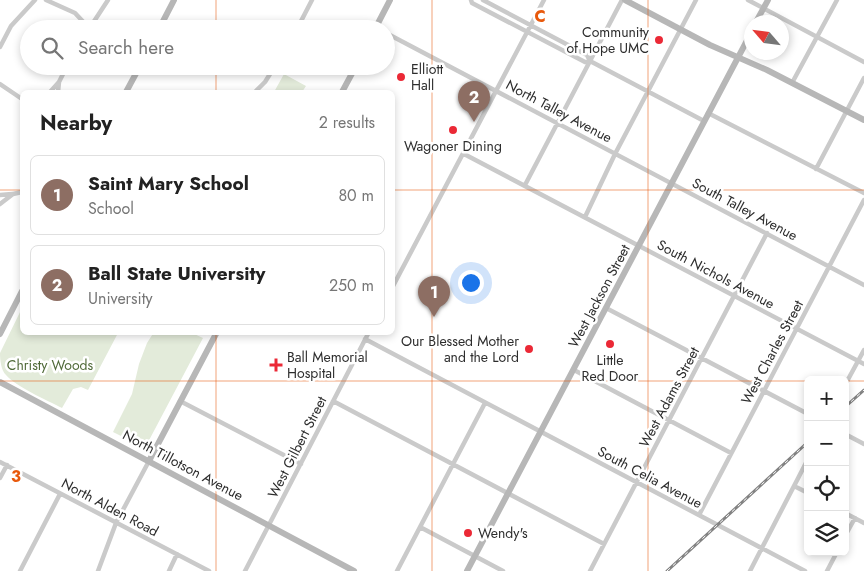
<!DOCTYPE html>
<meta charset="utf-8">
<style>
:root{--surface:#fff;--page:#f2f2f2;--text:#222;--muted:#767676;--line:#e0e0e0;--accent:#eb2936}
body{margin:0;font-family:Jost,sans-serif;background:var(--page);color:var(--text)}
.controls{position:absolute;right:15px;bottom:15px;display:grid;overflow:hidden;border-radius:8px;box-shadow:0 2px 8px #0003}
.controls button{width:45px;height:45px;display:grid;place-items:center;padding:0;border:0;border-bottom:1px solid var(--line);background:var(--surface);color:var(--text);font:25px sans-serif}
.compass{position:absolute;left:744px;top:15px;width:45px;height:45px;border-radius:50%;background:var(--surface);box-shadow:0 2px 8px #0003;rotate:298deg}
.you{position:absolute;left:470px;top:282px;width:18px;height:18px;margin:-12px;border:4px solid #fff;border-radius:50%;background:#1a73e8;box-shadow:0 0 0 8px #1a73e833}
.badge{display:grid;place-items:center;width:32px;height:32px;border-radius:50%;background:var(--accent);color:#fff;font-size:16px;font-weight:700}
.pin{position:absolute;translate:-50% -41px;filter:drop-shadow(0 1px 2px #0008)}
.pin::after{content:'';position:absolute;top:26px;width:18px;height:15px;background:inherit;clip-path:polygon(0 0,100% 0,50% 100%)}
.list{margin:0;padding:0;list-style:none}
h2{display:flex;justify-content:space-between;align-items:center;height:65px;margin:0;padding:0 20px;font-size:21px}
h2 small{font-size:16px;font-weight:400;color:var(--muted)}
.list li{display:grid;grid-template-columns:32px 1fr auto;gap:15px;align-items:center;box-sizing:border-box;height:80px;margin:0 10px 10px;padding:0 10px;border:1px solid var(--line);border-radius:8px}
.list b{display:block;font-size:19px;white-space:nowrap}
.list p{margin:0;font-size:16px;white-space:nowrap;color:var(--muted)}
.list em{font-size:16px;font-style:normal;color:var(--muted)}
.icon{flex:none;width:28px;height:28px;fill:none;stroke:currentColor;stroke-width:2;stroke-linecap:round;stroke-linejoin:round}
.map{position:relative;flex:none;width:864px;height:571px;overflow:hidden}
.search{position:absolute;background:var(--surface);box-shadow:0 2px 8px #0003;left:20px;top:20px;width:375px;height:55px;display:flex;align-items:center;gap:12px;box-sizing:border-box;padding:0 18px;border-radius:28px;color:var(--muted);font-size:19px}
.panel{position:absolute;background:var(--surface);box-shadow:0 2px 8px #0003;left:20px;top:90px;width:375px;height:245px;border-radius:8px}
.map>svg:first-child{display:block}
.green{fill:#e3ebda}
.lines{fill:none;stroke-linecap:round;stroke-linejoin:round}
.street{stroke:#cacaca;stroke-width:4.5}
.secondary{stroke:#b7b7b7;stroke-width:6}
.rail-casing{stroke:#828282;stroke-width:3}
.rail{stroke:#fff;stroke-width:1;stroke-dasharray:4;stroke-linecap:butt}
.grid{fill:none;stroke:#e8590c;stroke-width:1;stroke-opacity:0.55}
.poi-dot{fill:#eb2936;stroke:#fff;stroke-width:2}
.labels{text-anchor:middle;stroke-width:5;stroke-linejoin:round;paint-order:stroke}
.poi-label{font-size:14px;fill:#2d2d2d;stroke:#fff;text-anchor:start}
.street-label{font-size:14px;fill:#2d2d2d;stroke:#fff}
.park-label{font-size:14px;fill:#506a39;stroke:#fff}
.grid-label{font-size:16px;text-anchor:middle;font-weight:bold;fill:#e8590c;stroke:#fff;stroke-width:5;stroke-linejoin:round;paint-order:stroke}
</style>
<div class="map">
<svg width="864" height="571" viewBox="0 0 864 571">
<rect width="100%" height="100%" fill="#fff"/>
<!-- green -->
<path class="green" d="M284 74 306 86 302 92H274Z
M22 308V332L118 333 88 390 81 387 73 389 62 408C47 400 16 387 6 375 1 370 0 360 0 353Z
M154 332 192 333 203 338 146 446 143 447 113 432 132 394 139 364 147 343Z"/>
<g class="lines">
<!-- street -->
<path class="street" d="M46 0 75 13 89 28
M471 0 472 3 585 62 590 61
M483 0 587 55 590 61 704 121
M748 0 864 62
M89 29 108 0
M295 29 299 25 312 0
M386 33 864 285
M0 47 11 26 35 0
M792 83 837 0
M0 84 22 99
M50 92 59 82
M58 92 59 82 67 66
M255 92 265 82 275 66
M708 113 864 193
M464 154 864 364
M816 169 864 78
M525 185 622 0
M0 195 12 194
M0 204 13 194 22 192
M585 217 615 154 696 0
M392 288 544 0
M606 308 808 414
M365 339 805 571
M574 370 731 453
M845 385 864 350
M180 401 301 464
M333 401 604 544
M845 434 864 444
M0 462 209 571
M0 478 7 465
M794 486 808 493
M845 513 864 523
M699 515 864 200
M420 527 503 571
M845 536 855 518
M20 571 60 494
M98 571 116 523 149 461
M169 571 177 554
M245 571 369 332
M397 571 485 403
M590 571 767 233
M750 571 808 459
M827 571 837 552"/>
<!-- secondary -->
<path class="secondary" d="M625 0 710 45 767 70 864 120
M756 22 768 0
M159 29 174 0
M375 29 390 0
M126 92 140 66
M342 92 356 66
M0 334 22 291
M0 382 354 571
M149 461 217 332
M467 571 752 31"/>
<!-- rail casing -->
<g class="rail-casing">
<path id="rail" d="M845 407 864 390
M667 571 808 442"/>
</g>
<!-- rail -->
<use href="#rail" class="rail"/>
</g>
<!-- grid -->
<path class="grid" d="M216 0V29M432 0V571M648 0V571M216 66V92M0 190H22M392 190H864M216 332V571M0 381H808M845 381H864"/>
<!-- markers -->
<g class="poi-dot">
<circle cx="659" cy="40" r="5"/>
<circle cx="401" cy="77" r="5"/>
<circle cx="453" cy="130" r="5"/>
<circle cx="610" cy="344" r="5"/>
<circle cx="529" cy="349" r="5"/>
<path d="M273.5 357.5h5v5h5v5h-5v5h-5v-5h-5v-5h5z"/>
<circle cx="468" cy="533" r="5"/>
</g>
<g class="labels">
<!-- poi labels -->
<g class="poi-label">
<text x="649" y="37" text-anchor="end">Community<tspan x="649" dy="16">of Hope UMC</tspan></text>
<text x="411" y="74">Elliott<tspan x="411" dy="16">Hall</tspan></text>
<text x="453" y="151" text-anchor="middle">Wagoner Dining</text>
<text x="519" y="346" text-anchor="end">Our Blessed Mother<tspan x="519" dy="16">and the Lord</tspan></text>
<text x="287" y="362">Ball Memorial<tspan x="287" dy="16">Hospital</tspan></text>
<text x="610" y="365" text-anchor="middle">Little<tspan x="610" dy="16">Red Door</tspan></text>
<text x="478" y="538">Wendy's</text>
</g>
<!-- street labels -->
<g class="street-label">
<text transform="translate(559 111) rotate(28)" y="5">North Talley Avenue</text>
<text transform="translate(745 209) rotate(28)" y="5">South Talley Avenue</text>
<text transform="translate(716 274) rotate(28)" y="5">South Nichols Avenue</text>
<text transform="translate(599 296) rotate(-62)" y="5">West Jackson Street</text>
<text transform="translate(772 352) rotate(-62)" y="5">West Charles Street</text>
<text transform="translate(669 397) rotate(-62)" y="5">West Adams Street</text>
<text transform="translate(297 447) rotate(-63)" y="5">West Gilbert Street</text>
<text transform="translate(183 465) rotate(28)" y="5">North Tillotson Avenue</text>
<text transform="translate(650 477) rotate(28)" y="5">South Celia Avenue</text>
<text transform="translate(110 507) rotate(28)" y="5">North Alden Road</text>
</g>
<!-- park labels -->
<g class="park-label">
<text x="50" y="370">Christy Woods</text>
</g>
</g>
<g class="grid-label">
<text x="540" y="22">C</text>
<text x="16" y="482">3</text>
</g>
</svg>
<div class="controls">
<button>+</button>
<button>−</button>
<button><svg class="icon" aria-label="locate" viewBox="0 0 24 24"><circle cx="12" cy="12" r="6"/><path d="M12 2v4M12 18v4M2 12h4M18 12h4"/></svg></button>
<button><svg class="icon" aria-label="layers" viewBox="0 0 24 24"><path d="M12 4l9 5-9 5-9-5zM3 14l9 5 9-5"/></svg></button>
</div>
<svg class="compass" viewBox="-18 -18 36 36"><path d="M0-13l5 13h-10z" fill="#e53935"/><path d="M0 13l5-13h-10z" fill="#767676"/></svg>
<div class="you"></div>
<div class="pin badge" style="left:434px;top:317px;background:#8d6e63">1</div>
<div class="pin badge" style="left:474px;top:122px;background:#8d6e63">2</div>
<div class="search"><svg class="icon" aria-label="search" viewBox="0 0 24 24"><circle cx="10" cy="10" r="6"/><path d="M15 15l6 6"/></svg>Search here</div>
<section class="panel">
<h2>Nearby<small>2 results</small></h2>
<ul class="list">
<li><span class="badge" style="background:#8d6e63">1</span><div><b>Saint Mary School</b><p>School</p></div><em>80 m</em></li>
<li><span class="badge" style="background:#8d6e63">2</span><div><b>Ball State University</b><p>University</p></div><em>250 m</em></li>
</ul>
</section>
</div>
